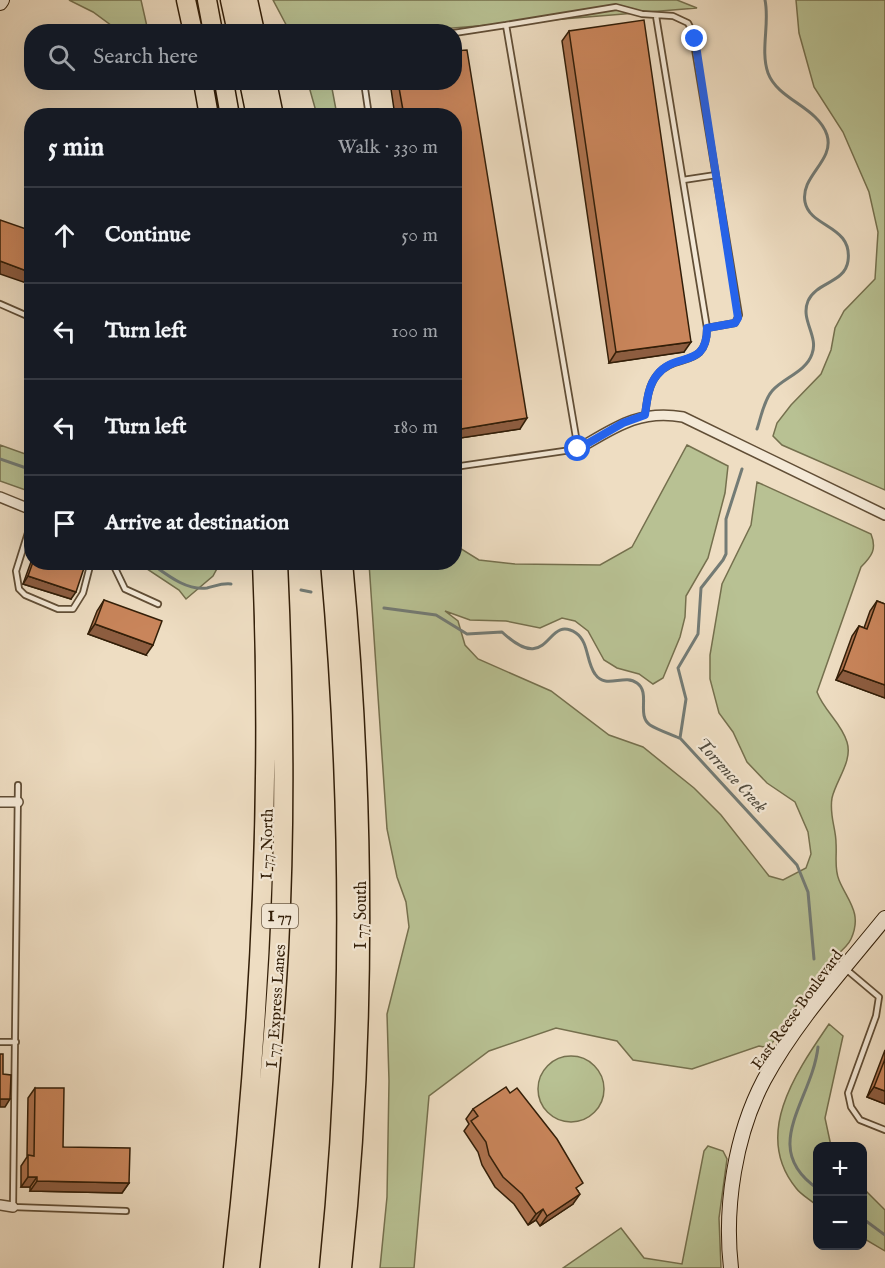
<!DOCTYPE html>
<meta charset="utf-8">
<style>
:root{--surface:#171b24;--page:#242831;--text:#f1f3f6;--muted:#9ea1a6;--line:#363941}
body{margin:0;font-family:"IM FELL English",serif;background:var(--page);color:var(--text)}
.controls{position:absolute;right:18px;bottom:18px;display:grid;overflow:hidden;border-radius:12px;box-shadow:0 6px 24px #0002}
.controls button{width:54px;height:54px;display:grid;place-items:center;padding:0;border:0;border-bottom:2px solid var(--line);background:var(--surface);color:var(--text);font:30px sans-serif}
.stop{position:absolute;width:18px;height:18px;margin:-14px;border:4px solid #2563eb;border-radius:50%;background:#fff}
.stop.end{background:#2563eb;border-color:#fff;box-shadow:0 2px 6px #0008}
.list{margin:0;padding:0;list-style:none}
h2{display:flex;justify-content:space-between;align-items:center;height:78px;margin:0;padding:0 24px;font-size:26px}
h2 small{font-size:20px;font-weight:400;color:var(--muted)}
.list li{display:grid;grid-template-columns:39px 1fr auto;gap:18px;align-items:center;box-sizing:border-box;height:96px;padding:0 24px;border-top:2px solid var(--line)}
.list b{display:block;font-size:22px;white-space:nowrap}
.list em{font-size:20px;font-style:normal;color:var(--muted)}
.icon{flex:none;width:33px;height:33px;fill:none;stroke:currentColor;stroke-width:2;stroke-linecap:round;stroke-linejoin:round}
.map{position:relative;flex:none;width:885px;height:1268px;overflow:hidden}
.search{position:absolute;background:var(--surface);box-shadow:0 6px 24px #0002;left:24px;top:24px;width:438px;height:66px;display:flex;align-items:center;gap:15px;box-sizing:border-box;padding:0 21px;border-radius:24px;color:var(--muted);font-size:22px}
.panel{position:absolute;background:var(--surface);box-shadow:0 6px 24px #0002;left:24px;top:108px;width:438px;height:462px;border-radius:24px}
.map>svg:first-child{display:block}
.green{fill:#b8c193;stroke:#75704e;stroke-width:1.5}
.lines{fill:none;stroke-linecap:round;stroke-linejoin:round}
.stream{stroke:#737b75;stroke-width:3}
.lane-casing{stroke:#614e36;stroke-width:8}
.street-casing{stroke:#614e36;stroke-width:12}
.secondary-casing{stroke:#321e08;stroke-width:16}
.highway-casing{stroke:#321e08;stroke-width:21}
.lane{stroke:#f4e9d7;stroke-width:4.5}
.street{stroke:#f4e9d7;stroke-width:9}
.secondary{stroke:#f4e9d7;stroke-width:14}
.highway{stroke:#eeddc2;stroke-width:18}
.wall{fill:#ad724e;stroke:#321e08;stroke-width:1.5}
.shaded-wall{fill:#8d5d40;stroke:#321e08;stroke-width:1.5}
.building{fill:#c9855b;stroke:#321e08;stroke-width:1.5}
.route{stroke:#2563eb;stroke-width:8}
.labels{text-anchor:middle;stroke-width:4.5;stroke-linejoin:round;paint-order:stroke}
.shield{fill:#f4e9d7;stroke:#6c5b46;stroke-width:1.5}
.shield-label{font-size:15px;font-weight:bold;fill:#321e08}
.street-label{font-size:16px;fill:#321e08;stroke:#f4e9d7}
.water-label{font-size:18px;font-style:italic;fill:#524c3f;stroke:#f4e9d7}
</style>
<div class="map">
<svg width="885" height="1268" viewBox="0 0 885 1268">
<rect width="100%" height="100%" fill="#eeddc2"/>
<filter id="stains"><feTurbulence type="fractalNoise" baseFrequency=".00333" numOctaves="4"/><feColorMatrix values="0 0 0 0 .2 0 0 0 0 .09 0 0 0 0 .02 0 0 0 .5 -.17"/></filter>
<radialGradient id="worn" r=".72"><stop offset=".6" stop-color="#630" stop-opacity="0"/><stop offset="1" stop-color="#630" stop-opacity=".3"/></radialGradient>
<!-- green -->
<path class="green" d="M69 0H141L148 31H119L93 12Z
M273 0H677L697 8 417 31 290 32Z
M796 0H885V490L782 445 773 436 777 423 791 405 821 374 831 350 835 328 844 311 875 279 878 232 869 192 843 132 814 87 799 33Z
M308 83H331L337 115H317Z
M0 445 31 456V492L0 481Z
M687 445 728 466 725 493 708 558 686 596 685 617 680 637 663 678 653 684 639 674 617 668 604 660 588 631 575 621 562 618 540 628 506 621 470 620 445 611 458 621 465 645 478 659 551 691 609 735 643 747 694 788 721 815 769 876 783 880 806 868 811 854 808 832 795 802 767 783 747 762 733 732 719 713 710 679V655L722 584 751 525 757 482 871 534C877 549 872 556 861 567L817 692C824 711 841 722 847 742 853 761 836 780 832 798 829 815 836 828 836 843 837 856 834 868 839 880 847 900 863 913 851 939 847 948 836 955 829 962 806 988 788 1019 769 1048L759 1046 692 1069 633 1060 617 1041 556 1028 489 1051 429 1096 414 1268H380L387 1197 389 1081 387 1014 409 927 406 902 397 877 387 829 369 563 454 562 455 545 479 560 515 564 600 565 632 547Z
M138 563H220L213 576 186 599 179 590Z
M829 1024 843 1036 825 1118 831 1146H818L817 1206C811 1200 801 1195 796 1188 752 1134 797 1071 829 1024Z
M538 1089a33 33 0 1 1 66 0a33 33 0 1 1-66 0Z
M708 1146 723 1151 727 1159 719 1218 721 1268H563L621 1228 644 1258 682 1264 704 1151Z
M862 1187 885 1210V1251L863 1238Z"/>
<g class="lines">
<!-- stream -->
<path class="stream" d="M757 429C761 417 764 400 772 391 783 378 806 372 812 354 819 336 800 320 808 301 816 282 845 283 848 261 853 225 810 228 805 202 800 176 835 161 827 135 818 107 778 100 768 73 760 50 770 23 765 0
M0 459 32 470
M742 469 726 519V554L723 560 701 588 698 634 678 668 686 699 680 738 797 865 808 892 814 959
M149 562C166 574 186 591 207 588 216 586 221 583 231 584
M301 590 311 592
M384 608 436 615 467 634 502 632C551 678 545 613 576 633 589 642 586 662 595 674 606 690 624 673 637 683 651 693 636 715 650 725 658 730 670 734 679 738
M818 1189C758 1148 812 1101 818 1047
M862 1218 885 1235"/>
<!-- lane casing -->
<g class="lane-casing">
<path id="lane" d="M656 16 707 328
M506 25 616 7 642 14 673 16 688 23 692 31 739 315 735 323 707 328C707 370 675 352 657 375 648 386 647 401 645 415
M454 33 506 25 578 449 454 467
M364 82 369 116
M683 180 716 175
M0 304 32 318
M32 520 16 571 19 589 25 595 58 609H73L83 593 91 562
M112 562 125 589 158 604
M18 785 13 1207 126 1211
M847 970 879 997 876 1016 848 1093 851 1107 860 1120 885 1130
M0 1042H16"/>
</g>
<!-- street casing -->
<g class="street-casing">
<path id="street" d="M578 449C614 428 639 409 683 417L885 515
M0 497 32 510
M0 802H18
M0 1205 13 1207"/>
</g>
<!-- secondary casing -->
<g class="secondary-casing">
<path id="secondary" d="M0 3 2 0
M731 1268C724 1207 735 1135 764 1080 796 1021 843 970 885 918"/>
</g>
<!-- highway casing -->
<g class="highway-casing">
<path id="highway" d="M186 0 193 32
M207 0 213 32
M230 0 237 32
M248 0 255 32
M203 82 209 116
M224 82 230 116
M249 82 256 116
M267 82 274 116
M233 1268C260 1031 272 800 262 562
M250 1268C262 1161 273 1055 279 948 286 819 284 691 278 562
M329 1268C353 1033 351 797 330 562
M342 1268C367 1034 365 797 343 562"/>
</g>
<!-- lane -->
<use href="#lane" class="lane"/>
<!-- street -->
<use href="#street" class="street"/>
<!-- secondary -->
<use href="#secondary" class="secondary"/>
<!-- highway -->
<use href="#highway" class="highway"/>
</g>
<!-- wall -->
<path class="wall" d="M569 31 684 352 609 363 562 41Z
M390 82H454L520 429 454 439V116H395Z
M32 559V562H67L71 599 23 584Z
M104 600 146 655 88 634 97 611Z
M877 601 885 604V698L836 680 852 636 859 626 864 628 870 611Z
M885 1050V1104L867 1097Z
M35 1088 63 1147 129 1183 122 1193 30 1191V1187H21V1166L27 1157 28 1098Z
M473 1109 578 1191 573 1204 540 1226 536 1220 528 1225 514 1204 495 1187 482 1165 478 1152 464 1131 469 1124 466 1119Z"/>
<!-- shaded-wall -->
<path class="shaded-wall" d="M0 261 32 273V285L0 274Z
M691 342 684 352 609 363 616 352Z
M527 418 520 429 454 439V431L455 430Z
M28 576 76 592 71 599 23 584Z
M95 624 153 645 146 655 88 634Z
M843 670 885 685V698L836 680Z
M874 1087 885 1091V1104L867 1097Z
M0 1099H10L5 1107H0Z
M28 1177H37L30 1187H21Z
M37 1181 129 1183 122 1193 30 1191Z
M580 1194 573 1204 540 1226 547 1216Z
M543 1209 536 1220 528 1225 536 1214Z"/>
<!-- building -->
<path class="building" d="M644 20 691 342 616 352 569 31Z
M467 50 527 418 455 430 454 424V116H404L398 82H454V51Z
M0 220 32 231V273L0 261Z
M33 562H67L84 568 76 592 28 576Z
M104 600 162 621 153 645 95 624Z
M877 601 885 604V685L843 670 859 626 867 629Z
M0 1054H3V1074L11 1075 10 1099H0Z
M885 1059V1091L874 1087Z
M506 1087 510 1093 517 1088 557 1139 583 1183 576 1188 580 1194 547 1216 543 1209 536 1214 522 1194 503 1177 489 1155 486 1142 471 1121 478 1116 473 1109Z
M35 1088H64L63 1147 130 1148 129 1183 37 1181V1177H28V1155L34 1156Z"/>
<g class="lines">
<!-- route -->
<path class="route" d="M578 449 623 423 645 415C647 401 648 386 657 375 675 351 707 370 707 328L735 323 738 318 695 39"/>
</g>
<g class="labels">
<!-- shield labels -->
<rect class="shield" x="262" y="904" width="36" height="24" rx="4.5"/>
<g class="shield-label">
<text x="280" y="921">I 77</text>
</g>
<!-- street labels -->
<g class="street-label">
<text transform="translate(266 844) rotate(-89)" y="6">I 77 North</text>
<text transform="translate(360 915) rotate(-90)" y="6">I 77 South</text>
<text transform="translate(275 1006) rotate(-86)" y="6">I 77 Express Lanes</text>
<text transform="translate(796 1009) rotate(-54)" y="6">East Reese Boulevard</text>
</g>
<!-- water labels -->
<g class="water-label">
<text transform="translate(732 775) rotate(47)" y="6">Torrence Creek</text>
</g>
</g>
<rect width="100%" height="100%" filter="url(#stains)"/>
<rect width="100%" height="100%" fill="url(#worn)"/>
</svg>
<div class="controls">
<button>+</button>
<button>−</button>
</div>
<div class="stop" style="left:578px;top:449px"></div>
<div class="stop end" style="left:695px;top:39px"></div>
<div class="search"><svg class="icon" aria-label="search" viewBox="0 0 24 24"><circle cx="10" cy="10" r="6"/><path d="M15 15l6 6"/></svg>Search here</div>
<section class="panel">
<h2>5 min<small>Walk · 330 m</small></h2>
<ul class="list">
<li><svg class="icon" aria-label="ahead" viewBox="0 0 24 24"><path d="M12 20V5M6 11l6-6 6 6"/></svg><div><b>Continue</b></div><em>50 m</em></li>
<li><svg class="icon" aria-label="left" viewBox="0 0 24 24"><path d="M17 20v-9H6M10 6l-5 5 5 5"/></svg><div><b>Turn left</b></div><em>100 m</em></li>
<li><svg class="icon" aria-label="left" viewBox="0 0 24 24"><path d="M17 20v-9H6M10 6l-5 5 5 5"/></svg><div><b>Turn left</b></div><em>180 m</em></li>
<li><svg class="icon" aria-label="arrive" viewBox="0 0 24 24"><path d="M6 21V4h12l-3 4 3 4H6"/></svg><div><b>Arrive at destination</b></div></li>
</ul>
</section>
</div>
